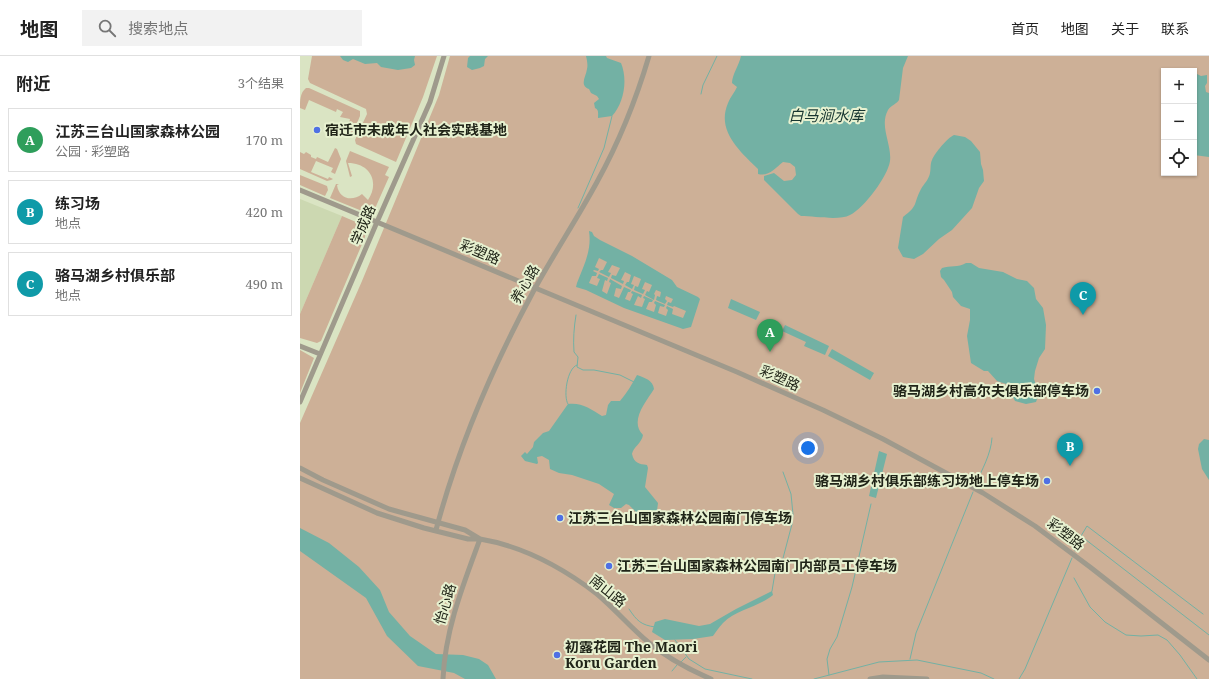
<!DOCTYPE html>
<html lang="zh">
<meta charset="utf-8">
<style>
:root{--surface:#fff;--page:#f2f2f2;--text:#222;--muted:#767676;--line:#e0e0e0;--accent:#4f70e4}
body{margin:0;font-family:"Noto Serif","Noto Sans SC",serif;background:var(--page);color:var(--text)}
.controls{position:absolute;right:12px;top:12px;display:grid;overflow:hidden;border-radius:0px;box-shadow:0 1px 3px #0004}
.controls button{width:36px;height:36px;display:grid;place-items:center;padding:0;border:0;border-bottom:1px solid var(--line);background:var(--surface);color:var(--text);font:20px sans-serif}
.you{position:absolute;left:508px;top:392px;width:14px;height:14px;margin:-10px;border:3px solid #fff;border-radius:50%;background:#1a73e8;box-shadow:0 0 0 6px #1a73e833}
.badge{display:grid;place-items:center;width:26px;height:26px;border-radius:50%;background:var(--accent);color:#fff;font-size:13px;font-weight:700}
.pin{position:absolute;translate:-50% -33px;filter:drop-shadow(0 1px 2px #0008)}
.pin::after{content:'';position:absolute;top:21px;width:14px;height:12px;background:inherit;clip-path:polygon(0 0,100% 0,50% 100%)}
.list{margin:0;padding:0;list-style:none}
h2{display:flex;justify-content:space-between;align-items:center;height:52px;margin:0;padding:0 16px;font-size:17px}
h2 small{font-size:13px;font-weight:400;color:var(--muted)}
.list li{display:grid;grid-template-columns:26px 1fr auto;gap:12px;align-items:center;box-sizing:border-box;height:64px;margin:0 8px 8px;padding:0 8px;border:1px solid var(--line);border-radius:0px}
.list b{display:block;font-size:15px;white-space:nowrap}
.list p{margin:0;font-size:13px;white-space:nowrap;color:var(--muted)}
.list em{font-size:13px;font-style:normal;color:var(--muted)}
.icon{flex:none;width:22px;height:22px;fill:none;stroke:currentColor;stroke-width:2;stroke-linecap:round;stroke-linejoin:round}
.map{position:relative;flex:none;width:909px;height:623px;overflow:hidden}
header{display:flex;align-items:center;gap:24px;box-sizing:border-box;height:56px;padding:0 20px;background:var(--surface);border-bottom:1px solid var(--line)}
header strong{font-size:19px}
nav{display:flex;gap:22px;margin-inline-start:auto;font-size:14px}
.search{width:280px;height:36px;background:var(--page);display:flex;align-items:center;gap:10px;box-sizing:border-box;padding:0 14px;border-radius:0px;color:var(--muted);font-size:15px}
main{display:flex}
aside{flex:1;background:var(--surface)}
.map>svg:first-child{display:block}
.built{fill:#ccd8b1}
.green{fill:#cdb097;fill-rule:evenodd}
.water{fill:#73b1a4;fill-rule:evenodd}
.lines{fill:none;stroke-linecap:round;stroke-linejoin:round}
.stream{stroke:#73b1a4;stroke-width:1}
.minor{stroke:#9f9a8c;stroke-width:5}
.poi-dot{fill:#4f70e4;stroke:#e7f1d0;stroke-width:1.5}
.labels{text-anchor:middle;stroke-width:4;stroke-linejoin:round;paint-order:stroke}
.poi-label{font-size:14px;font-weight:bold;fill:#202418;stroke:#e7f1d0;text-anchor:start}
.street-label{font-size:14px;fill:#202418;stroke:#e7f1d0}
.water-label{font-size:15px;font-style:italic;fill:#173630;stroke:#e7f1d0}
</style>
<header>
<strong>地图</strong>
<div class="search"><svg class="icon" aria-label="search" viewBox="0 0 24 24"><circle cx="10" cy="10" r="6"/><path d="M15 15l6 6"/></svg>搜索地点</div>
<nav><a>首页</a><a>地图</a><a>关于</a><a>联系</a></nav>
</header>
<main>
<aside>
<h2>附近<small>3个结果</small></h2>
<ul class="list">
<li><span class="badge" style="background:#2e9e5b">A</span><div><b>江苏三台山国家森林公园</b><p>公园 · 彩塑路</p></div><em>170 m</em></li>
<li><span class="badge" style="background:#0f9aa8">B</span><div><b>练习场</b><p>地点</p></div><em>420 m</em></li>
<li><span class="badge" style="background:#0f9aa8">C</span><div><b>骆马湖乡村俱乐部</b><p>地点</p></div><em>490 m</em></li>
</ul>
</aside>
<div class="map">
<svg width="909" height="623" viewBox="0 0 909 623">
<rect width="100%" height="100%" fill="#dae4c3"/>
<!-- built -->
<path class="built" d="M0 143 42 160 0 258Z"/>
<!-- green -->
<path class="green" d="M12 0H137L123 41 96 106 56 88 55 84 67 58 66 53 10 27 8 23Z
M150 0H909V623H0V367L62 225 139 39ZM864 15H894V117H864Z
M6 32H9L60 55V60L52 79H46L50 63 40 61 43 56 37 53 36 56 9 44 5 54 0 52C0 44 0 37 6 32Z
M35 92 37 93 41 103 35 118 31 116 33 112 16 105 11 116 28 123 29 121 33 123 31 124 27 125 0 113V93V96L4 98 6 96 11 99V101L16 103 17 101 28 106Z
M50 95 89 111 85 119 89 121 73 157H67L30 142 36 128H39L37 129C39 143 52 146 62 138L68 144C80 126 70 107 48 107L52 120 50 121 46 105Z
M0 119 27 130 28 134 25 140 0 129Z
M42 160 63 169 66 172 65 181 21 285 17 287 0 282V258Z
M0 294 14 302 0 337Z"/>
<!-- water -->
<path class="water" d="M40 0H115L114 4 115 9 111 12 98 14 81 11 77 7 65 8 53 3 48 6 43 4Z
M170 0H188L185 3 184 10 180 12 172 14 167 11 168 2Z
M286 0H306L307 2 321 7C328 24 324 47 312 60L298 62C298 57 299 54 295 52L294 47 299 43 297 40 291 37 289 33C279 29 286 21 287 13 288 9 287 4 286 0Z
M441 0H608L603 12 599 44C597 48 591 49 588 54 579 70 592 88 590 105 588 120 564 152 550 159 539 165 514 160 501 160L498 158 464 124V120L474 117 484 125 492 124 496 119 495 111 490 107 483 106C475 112 469 121 458 118V113C440 95 416 75 428 47 430 41 435 36 437 31L432 27C432 19 439 9 441 0Z
M897 18 901 20 907 19V27L905 30 906 36 909 37V101L894 99V19Z
M654 79 665 81 671 85 680 96 681 108 683 114 684 125 679 132 672 152 652 174 639 183 623 198 614 203 603 201 598 192 603 161C619 149 613 148 621 133 624 128 629 123 630 117 631 113 630 108 632 104 635 97 647 82 654 79Z
M289 175 292 176 294 180 300 184 332 200 372 224 377 231 398 241 400 243 391 271 383 273 324 252 286 234 276 231 277 227C284 209 292 194 289 175ZM299 202 307 206 303 214H301L299 216 309 221 311 217 308 216 312 209 320 212 316 220 312 219 311 222 323 228 324 225 321 224 325 216 331 219 329 226H327L325 229 332 233 334 229 331 228 334 220 341 223 338 231 335 230 334 234 343 238 345 234 342 233 345 226 352 229 349 236 347 235 345 239 354 244 355 239 354 238 356 234 361 236 360 241 357 240 356 244 365 248 367 245 365 243 366 240 373 243 371 247 368 246 367 249 373 251 374 250 386 255 383 262 372 258 373 253 367 250 366 252 368 254 366 260 358 257 360 250 364 251 365 249 355 245 354 247 356 249 354 256 346 253 349 246H352L353 244 344 240 343 242 345 243 342 251 334 249 338 240 341 242 342 239 332 235 331 237 333 238 330 245 325 243 328 236H330L331 234 324 231 319 242 314 240 316 232 321 233 322 230 310 223 309 226 311 227 307 238 302 235 305 224 307 225 308 222 299 218 297 222 300 223 297 230 289 227 292 220H296L297 217 293 215 294 214 298 215 299 213 295 211Z
M666 207H671L679 212 703 216 717 223 727 225 734 232 736 243 743 252 746 269 745 293 739 302 735 315 734 323 739 338 736 346 726 348 715 345 706 328 697 325 688 315H684L671 307 667 280 670 264V253L661 250 653 241 652 236 644 224 641 221 640 215 642 212C650 209 658 212 666 207Z
M431 243 460 256 456 264 428 252Z
M485 269 529 290 525 299 504 290 506 286 482 275Z
M532 293 574 317 570 324 528 300Z
M337 319C345 322 353 324 354 333 346 346 329 365 343 379 342 387 333 391 332 398 334 407 339 408 347 409L348 412 345 431 358 447 357 455 344 464 329 449 326 448 321 452H314L309 449 314 438 299 428 272 419 259 417 250 413 249 404 242 400 237 401 238 407 237 408 225 405 221 400 225 396 227 398 233 391 234 386 243 377 249 375 268 348C281 346 291 353 302 360L306 359 308 349 311 345H320C327 337 332 328 337 319Z
M904 383 909 384V424L902 413 898 393 899 388Z
M579 395 587 398 576 442 569 440Z
M0 472 29 487 59 511 80 534 89 556 110 580 136 598 163 599 179 603 188 609 196 623H165L154 617 118 610 87 580 66 542 0 495Z
M472 535 473 539C459 551 437 553 423 567 419 571 416 576 413 580L393 583 365 584 352 576 355 566 365 563 399 570 410 568 436 553Z"/>
<g class="lines">
<!-- stream -->
<path class="stream" d="M401 38 403 29 417 0
M278 152 304 92 312 60
M276 259C274 271 273 284 274 296L278 301 277 311 283 314H294L320 319 334 326
M268 348C263 341 267 312 277 309
M675 429C682 414 691 398 692 382
M775 495 781 481
M774 522 790 551 805 566 826 579 841 580 858 579 867 584 880 599 897 623
M472 535 475 517 482 506 492 468 493 458 491 438 483 416
M329 553C337 565 341 569 355 571
M903 558 787 470 781 480 909 579
M375 584 389 603 405 613 452 623
M610 603 616 577 673 436
M381 606 386 601
M372 615 377 609
M529 619 527 603 530 593 537 581 552 531 571 448
M514 623 579 606 617 604 681 617 694 623
M719 623 725 613 772 502"/>
<!-- minor -->
<path class="minor" d="M0 134 437 316 523 354 583 383 683 437 735 470 790 511 909 604
M0 290 20 298
M0 346 77 166 130 46 144 0
M0 412 23 424 89 453 165 474 180 483H168L124 472 77 457 0 422
M136 474C158 391 192 312 233 236 253 199 277 163 297 126 319 86 336 44 349 0
M143 623C145 574 163 529 180 483 222 490 263 512 297 538 315 553 330 571 348 586 367 602 388 613 411 623
M570 623 583 621 627 623"/>
</g>
<!-- markers -->
<g class="poi-dot">
<circle cx="17" cy="74" r="4"/>
<circle cx="797" cy="335" r="4"/>
<circle cx="747" cy="425" r="4"/>
<circle cx="260" cy="462" r="4"/>
<circle cx="309" cy="510" r="4"/>
<circle cx="257" cy="599" r="4"/>
</g>
<g class="labels">
<!-- poi labels -->
<g class="poi-label">
<text x="25" y="79">宿迁市未成年人社会实践基地</text>
<text x="789" y="340" text-anchor="end">骆马湖乡村高尔夫俱乐部停车场</text>
<text x="739" y="430" text-anchor="end">骆马湖乡村俱乐部练习场地上停车场</text>
<text x="268" y="467">江苏三台山国家森林公园南门停车场</text>
<text x="317" y="515">江苏三台山国家森林公园南门内部员工停车场</text>
<text x="265" y="596">初露花园 The Maori<tspan x="265" dy="16">Koru Garden</tspan></text>
</g>
<!-- street labels -->
<g class="street-label">
<text transform="translate(63 169) rotate(-67)" y="5">学成路</text>
<text transform="translate(180 196) rotate(23)" y="5">彩塑路</text>
<text transform="translate(225 228) rotate(-60)" y="5">养心路</text>
<text transform="translate(480 322) rotate(24)" y="5">彩塑路</text>
<text transform="translate(766 478) rotate(37)" y="5">彩塑路</text>
<text transform="translate(308 535) rotate(39)" y="5">南山路</text>
<text transform="translate(145 548) rotate(-73)" y="5">怡心路</text>
</g>
<!-- water labels -->
<g class="water-label">
<text x="526" y="65">白马涧水库</text>
</g>
</g>
</svg>
<div class="controls">
<button>+</button>
<button>−</button>
<button><svg class="icon" aria-label="locate" viewBox="0 0 24 24"><circle cx="12" cy="12" r="6"/><path d="M12 2v4M12 18v4M2 12h4M18 12h4"/></svg></button>
</div>
<div class="you"></div>
<div class="pin badge" style="left:470px;top:296px;background:#2e9e5b">A</div>
<div class="pin badge" style="left:770px;top:410px;background:#0f9aa8">B</div>
<div class="pin badge" style="left:783px;top:259px;background:#0f9aa8">C</div>
</div>
</main>
